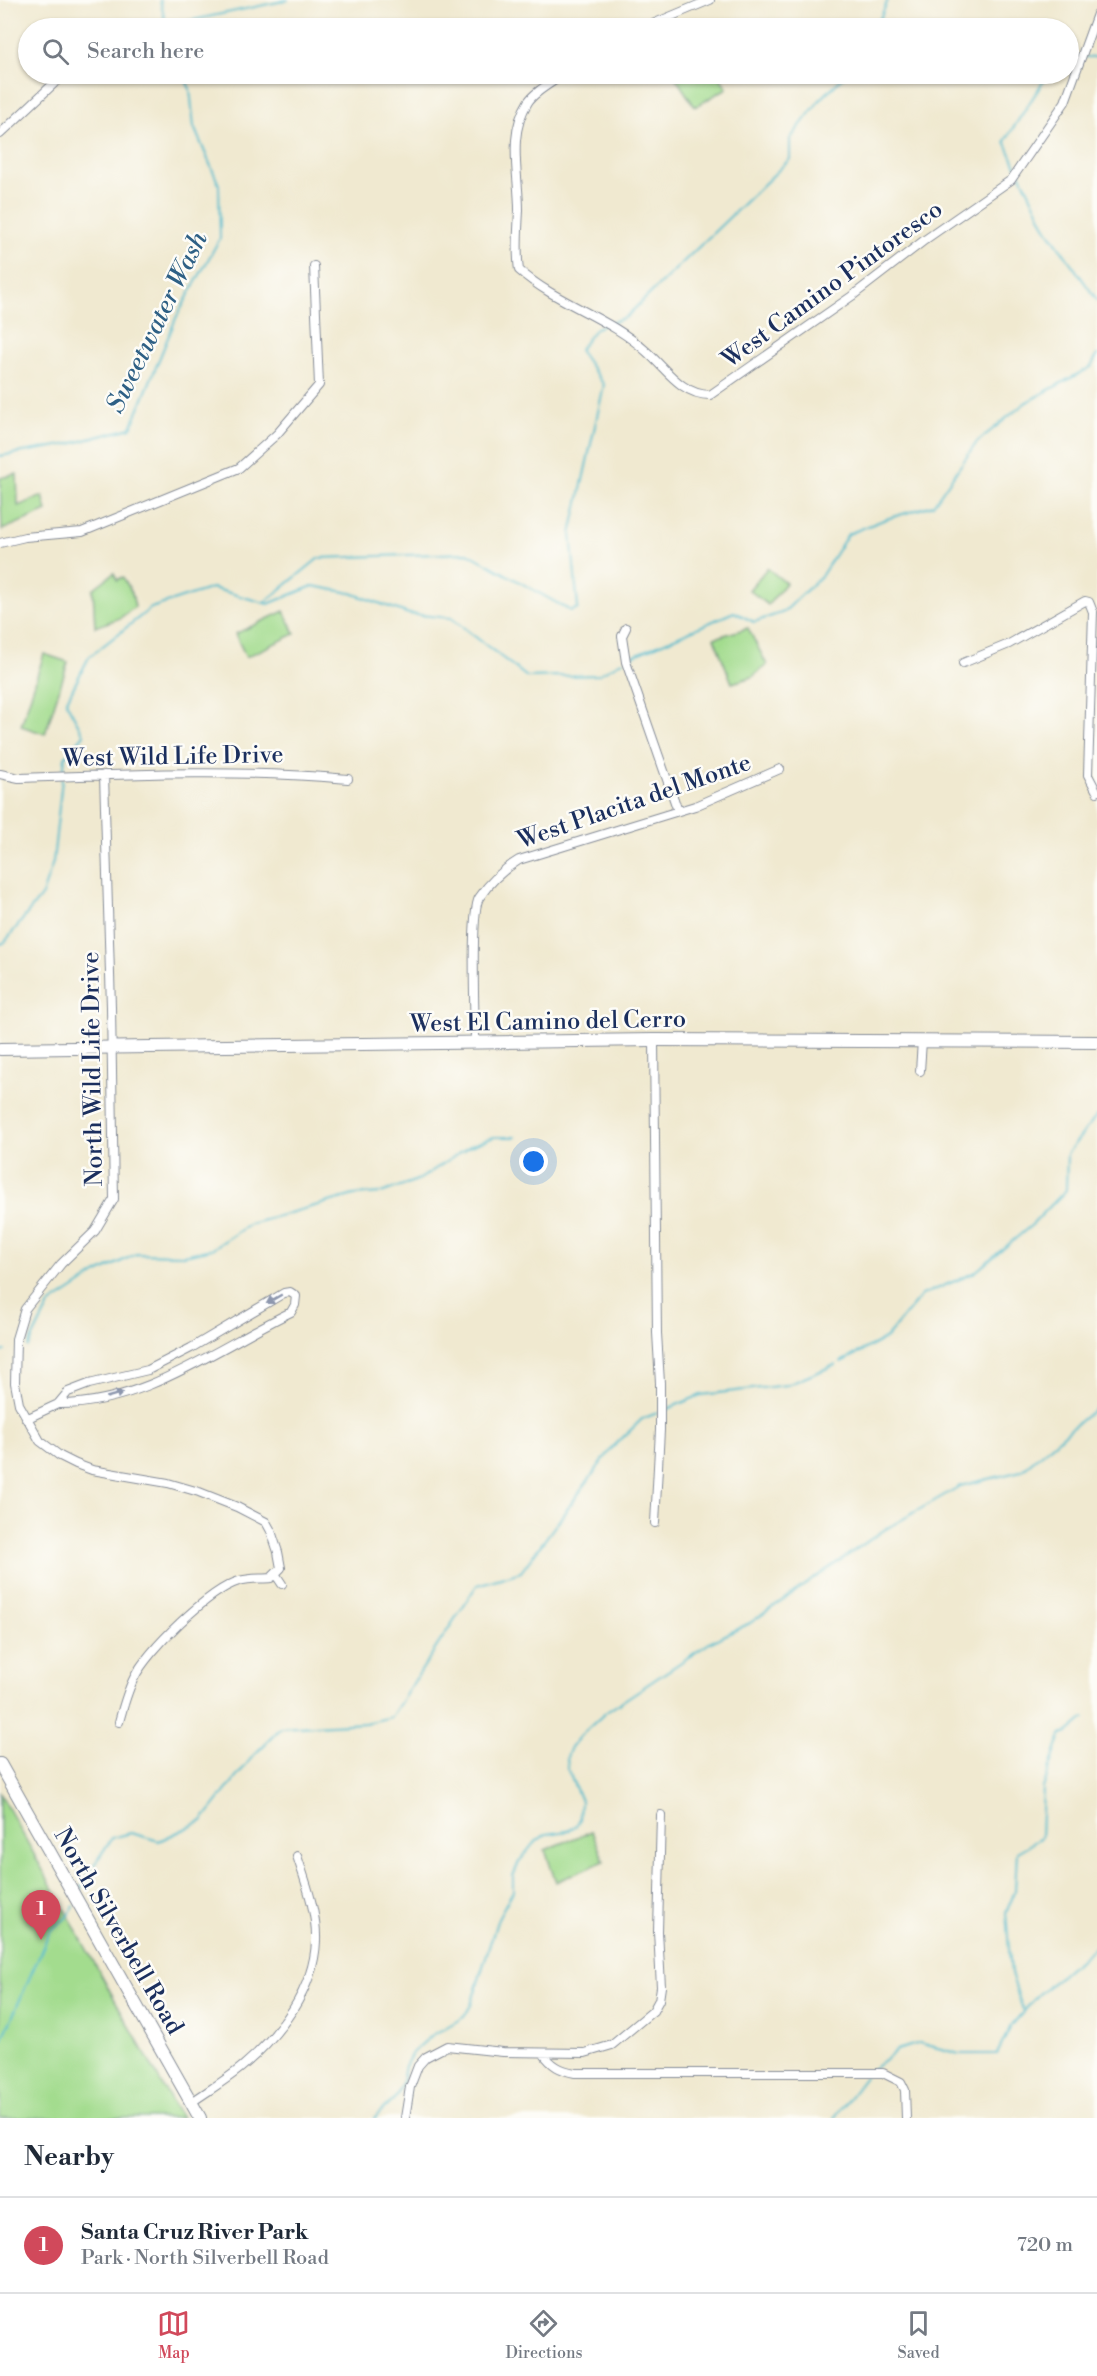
<!DOCTYPE html>
<meta charset="utf-8">
<style>
:root{--surface:#fff;--page:#f6f6f7;--text:#1f2937;--muted:#747a83;--line:#e0e1e3;--accent:#d1495b}
body{margin:0;font-family:"Libre Bodoni",serif;background:var(--page);color:var(--text)}
.you{position:absolute;left:534px;top:1162px;width:21px;height:21px;margin:-15px;border:4px solid #fff;border-radius:50%;background:#1a73e8;box-shadow:0 0 0 9px #1a73e833}
.badge{display:grid;place-items:center;width:39px;height:39px;border-radius:50%;background:var(--accent);color:#fff;font-size:20px;font-weight:700}
.pin{position:absolute;translate:-50% -50px;filter:drop-shadow(0 2px 3px #0008)}
.pin::after{content:'';position:absolute;top:32px;width:21px;height:18px;background:inherit;clip-path:polygon(0 0,100% 0,50% 100%)}
.list{margin:0;padding:0;list-style:none}
h2{display:flex;justify-content:space-between;align-items:center;height:78px;margin:0;padding:0 24px;font-size:26px}
h2 small{font-size:20px;font-weight:400;color:var(--muted)}
.list li{display:grid;grid-template-columns:39px 1fr auto;gap:18px;align-items:center;box-sizing:border-box;height:96px;padding:0 24px;border-top:2px solid var(--line)}
.list b{display:block;font-size:22px;white-space:nowrap}
.list p{margin:0;font-size:20px;white-space:nowrap;color:var(--muted)}
.list em{font-size:20px;font-style:normal;color:var(--muted)}
.icon{flex:none;width:33px;height:33px;fill:none;stroke:currentColor;stroke-width:2;stroke-linecap:round;stroke-linejoin:round}
.map{position:relative;flex:none;width:1097px;height:2118px;overflow:hidden}
.search{position:absolute;background:var(--surface);box-shadow:0 2px 4px #0004;left:18px;right:18px;top:18px;height:66px;display:flex;align-items:center;gap:15px;box-sizing:border-box;padding:0 21px;border-radius:33px;color:var(--muted);font-size:22px}
.sheet{height:174px;background:var(--surface)}
nav{display:flex;justify-content:space-around;align-items:center;box-sizing:border-box;height:84px;border-top:2px solid var(--line);background:var(--surface);font-size:16px;color:var(--muted)}
nav a{display:grid;justify-items:center;gap:3px}
nav .on{color:var(--accent)}
.map>svg:first-child{display:block}
.green{fill:#a3dc8e;stroke:#5f8676;stroke-width:1.5}
.lines{fill:none;stroke-linecap:round;stroke-linejoin:round}
.stream{stroke:#50bacd;stroke-width:2}
.street-casing{stroke:#868c97;stroke-width:10}
.secondary-casing{stroke:#868c97;stroke-width:14}
.street{stroke:#fff;stroke-width:8}
.secondary{stroke:#fff;stroke-width:12}
.oneway{fill:#8d97ae}
.labels{text-anchor:middle;stroke-width:5;stroke-linejoin:round;paint-order:stroke}
.street-label{font-size:24px;fill:#1b2f5e;stroke:#fdfcf7}
.water-label{font-size:26px;font-style:italic;fill:#2e6085;stroke:#fdfcf7}
</style>
<div class="map">
<svg width="1097" height="2118" viewBox="0 0 1097 2118">
<rect width="100%" height="100%" fill="#fdfcf7"/>
<filter id="ink" filterUnits="userSpaceOnUse"><feTurbulence type="fractalNoise" baseFrequency=".0167" numOctaves="2"/><feDisplacementMap in="SourceGraphic" scale="12" xChannelSelector="R" yChannelSelector="G"/><feConvolveMatrix kernelMatrix="1 2 1 2 8 2 1 2 1" color-interpolation-filters="sRGB"/></filter>
<filter id="wash" filterUnits="userSpaceOnUse"><feTurbulence type="fractalNoise" baseFrequency=".008" numOctaves="4" result="noise"/><feDisplacementMap in="SourceGraphic" scale="24" xChannelSelector="R" yChannelSelector="G"/><feGaussianBlur stdDeviation="1.35" result="paint"/><feColorMatrix in="noise" values="0 0 0 0 0 0 0 0 0 0 0 0 0 0 0 0 0 1.4 0 .05"/><feComposite in="paint" operator="in"/></filter>
<g filter="url(#wash)">
<rect width="100%" height="100%" fill="#f0e9d0"/>
<!-- green -->
<path class="green" d="M673 74H718L727 88 695 107Z
M17 474 18 506 43 496 47 511 2 530 0 478Z
M767 568 786 583 768 605 749 590Z
M114 573 117 580 123 577 132 593 135 607 120 618 95 627 93 589Z
M284 611 295 634 246 657 235 634Z
M748 628 767 665 752 677 732 683 714 638Z
M44 654 68 662 45 734 21 726Z
M0 1793 164 2088 181 2118H0Z
M592 1831 604 1861 556 1882 545 1850Z"/>
<g class="lines">
<!-- stream -->
<path class="stream" d="M160 0 167 28
M181 28 188 21 288 0
M876 28 888 0
M1068 57H1079
M1085 57H1097
M1016 166 1005 141 1048 74
M1019 171 1046 228 1097 300
M610 323 626 317 790 159V139L819 101 846 74
M0 456 70 444 131 428 176 318 220 238 219 185 194 127 190 89 183 74
M265 602 319 558 468 553 571 611 578 608 571 534 604 385 579 350 596 328 604 325
M628 658 734 612 754 622 784 612 822 575 848 534 886 519 933 505 977 442 1025 403 1091 367 1097 355
M63 774 65 757 84 735 66 702 89 657 151 608 212 588 268 604 313 586 351 593 409 614 451 618 527 677 598 675 623 661
M0 944 4 943 42 895 53 862 62 779
M28 1347 49 1305 96 1274 136 1254 184 1255 212 1249 250 1224 354 1195 381 1193 420 1179 470 1146 494 1137H516
M0 1352 5 1351
M841 1362 886 1338 922 1295 974 1273 1033 1224 1066 1190 1067 1154 1097 1115
M662 1411 701 1395 787 1385 835 1365
M79 1895 86 1877 112 1838 131 1833 159 1841 202 1821 253 1756 281 1728 365 1723 391 1717 477 1585 521 1572 612 1448 642 1419 657 1413
M1023 2011 1011 1973 1006 1913 1015 1891 1017 1852 1041 1838 1043 1788 1061 1735 1067 1733 1085 1718
M0 2045 50 1931 66 1918 74 1906
M871 2070 897 2050 920 2043 959 2054H997L1011 2026 1038 1995 1097 1945
M374 2118 397 2096 402 2083 405 2066 412 2053 431 2036 464 2017 471 2005 498 1918 513 1891V1876L519 1862 533 1844 546 1834 568 1831 576 1826 580 1819 581 1801 568 1770 567 1757 571 1747 580 1736 605 1713 711 1642 750 1623 884 1530 960 1486 1021 1471 1097 1407
M834 2118 865 2077"/>
</g>
</g>
<g filter="url(#ink)">
<g class="lines">
<!-- street casing -->
<g class="street-casing">
<path id="street" d="M643 28 710 0
M564 74C553 82 535 91 528 102 507 135 519 174 519 210 518 231 516 250 519 270 557 304 609 317 647 352 666 369 682 395 710 395L852 296 926 239 1011 180 1065 102 1097 14
M0 134 64 74
M0 543 25 537 82 532 239 468 277 434 319 385 314 266
M626 628 622 636 626 662 678 811
M963 663 1009 644 1085 601 1089 602 1093 612 1088 775 1097 792
M0 774 19 778C129 774 239 769 348 779
M104 775 111 1007 114 1199 95 1231 61 1264 25 1309 16 1339 15 1383 19 1404 40 1441 60 1456 76 1464 92 1470 168 1483 199 1492 237 1507 266 1522 271 1531 278 1552 281 1568 271 1578C261 1579 249 1578 239 1581 209 1590 148 1650 134 1678 127 1692 123 1707 119 1722
M654 1040 657 1333 660 1383V1430L655 1523
M475 1042C475 1017 470 914 479 898 489 883 504 869 519 860L695 806 780 769
M920 1071 922 1041
M26 1419 58 1404 68 1392 89 1384 148 1370 191 1348 284 1293 290 1292 296 1296 295 1305 291 1312C217 1348 143 1405 58 1404
M276 1575 282 1584
M543 2053C552 2066 560 2070 575 2073H883L901 2082 905 2090 906 2118
M192 2102C209 2090 228 2079 244 2065 280 2034 314 1990 316 1941 317 1912 306 1883 297 1856
M405 2118 410 2087 418 2066 426 2057 447 2046 503 2052 585 2053 612 2045 653 2011 659 2000 661 1987 658 1931 661 1815"/>
</g>
<!-- secondary casing -->
<g class="secondary-casing">
<path id="secondary" d="M0 1049 654 1040 1097 1042
M0 1764 200 2118"/>
</g>
<!-- street -->
<use href="#street" class="street"/>
<!-- secondary -->
<use href="#secondary" class="secondary"/>
</g>
<!-- one-way arrows -->
<defs><path id="oneway-solid" d="M-6-.8H1V-3.2L6.5 0L1 3.2V.8H-6Z" transform="scale(1.5)"/></defs>
<g class="oneway">
<use href="#oneway-solid" transform="translate(274 1299) rotate(150)"/>
<use href="#oneway-solid" transform="translate(115 1395) rotate(-16)"/>
</g>
</g>
<g class="labels">
<!-- street labels -->
<g class="street-label">
<text transform="translate(832 284) rotate(-36)" y="8">West Camino Pintoresco</text>
<text transform="translate(173 756) rotate(-1)" y="8">West Wild Life Drive</text>
<text transform="translate(634 801) rotate(-19)" y="8">West Placita del Monte</text>
<text transform="translate(548 1021) rotate(-1)" y="8">West El Camino del Cerro</text>
<text transform="translate(92 1069) rotate(-91)" y="8">North Wild Life Drive</text>
<text transform="translate(119 1931) rotate(60)" y="8">North Silverbell Road</text>
</g>
<!-- water labels -->
<g class="water-label">
<text transform="translate(156 322) rotate(-64)" y="9">Sweetwater Wash</text>
</g>
</g>
</svg>
<div class="you"></div>
<div class="pin badge" style="left:41px;top:1940px">1</div>
<div class="search"><svg class="icon" aria-label="search" viewBox="0 0 24 24"><circle cx="10" cy="10" r="6"/><path d="M15 15l6 6"/></svg>Search here</div>
</div>
<section class="sheet">
<h2>Nearby<small></small></h2>
<ul class="list">
<li><span class="badge">1</span><div><b>Santa Cruz River Park</b><p>Park · North Silverbell Road</p></div><em>720 m</em></li>
</ul>
</section>
<nav>
<a class="on"><svg class="icon" aria-label="map" viewBox="0 0 24 24"><path d="M3 6l6-2 6 2 6-2v14l-6 2-6-2-6 2zM9 4v14M15 6v14"/></svg>Map</a>
<a><svg class="icon" aria-label="directions" viewBox="0 0 24 24"><path d="M12 3l9 9-9 9-9-9zM9 14v-3h6M13 9l2 2-2 2"/></svg>Directions</a>
<a><svg class="icon" aria-label="saved" viewBox="0 0 24 24"><path d="M7 4h10v16l-5-4-5 4z"/></svg>Saved</a>
</nav>
